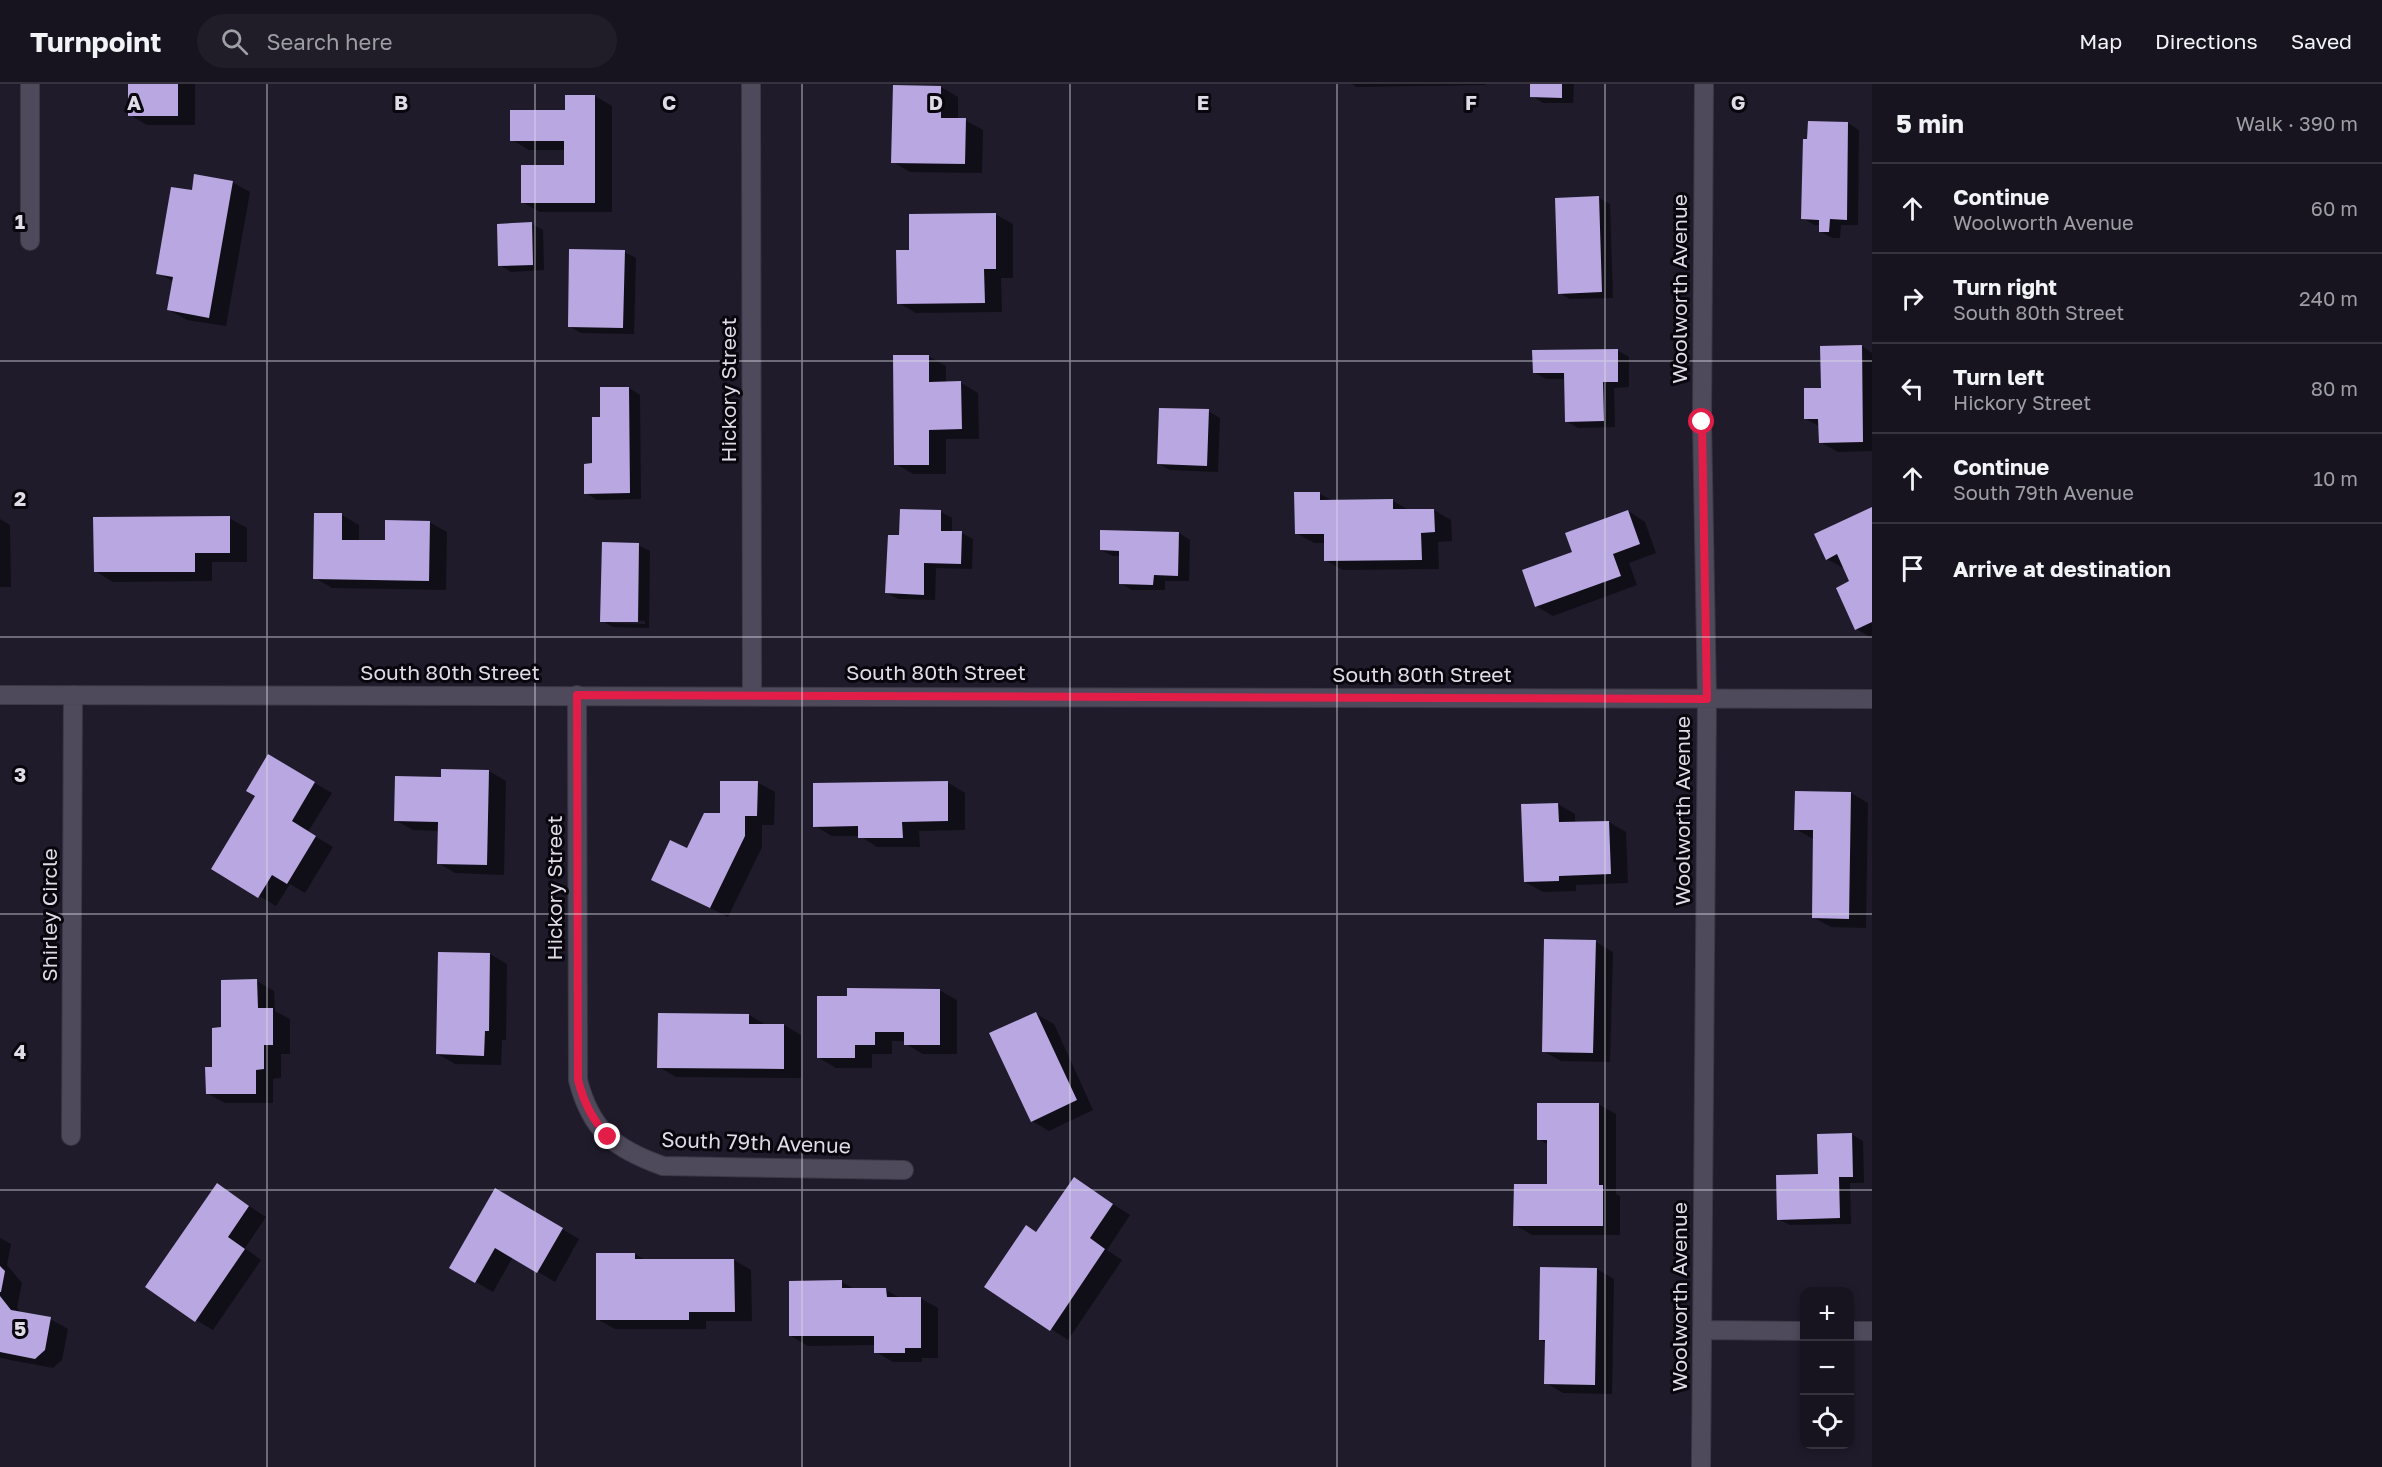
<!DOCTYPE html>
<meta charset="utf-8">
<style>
:root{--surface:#171420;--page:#201d29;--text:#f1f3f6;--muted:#9e9ea5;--line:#36333e}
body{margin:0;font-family:"Golos Text",sans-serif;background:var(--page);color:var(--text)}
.controls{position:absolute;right:18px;bottom:18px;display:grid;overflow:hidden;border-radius:12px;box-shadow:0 3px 9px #0003}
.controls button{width:54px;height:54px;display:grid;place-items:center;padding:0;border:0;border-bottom:2px solid var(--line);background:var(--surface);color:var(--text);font:30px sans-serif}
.stop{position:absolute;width:18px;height:18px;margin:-14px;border:4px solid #e11d48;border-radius:50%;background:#fff}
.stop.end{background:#e11d48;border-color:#fff;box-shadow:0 2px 6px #0008}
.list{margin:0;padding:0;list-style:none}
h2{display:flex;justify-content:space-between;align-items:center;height:78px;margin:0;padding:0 24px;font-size:26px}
h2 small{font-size:20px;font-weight:400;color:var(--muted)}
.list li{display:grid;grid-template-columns:39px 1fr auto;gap:18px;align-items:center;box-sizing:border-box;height:90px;padding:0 24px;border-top:2px solid var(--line)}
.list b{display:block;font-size:22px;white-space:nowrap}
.list p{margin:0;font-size:20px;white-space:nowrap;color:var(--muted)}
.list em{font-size:20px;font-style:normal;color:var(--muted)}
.icon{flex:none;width:33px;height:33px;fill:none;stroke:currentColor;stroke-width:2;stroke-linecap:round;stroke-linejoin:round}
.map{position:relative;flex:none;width:1872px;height:1383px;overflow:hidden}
header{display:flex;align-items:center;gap:36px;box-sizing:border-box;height:84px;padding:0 30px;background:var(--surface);border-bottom:2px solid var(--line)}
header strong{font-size:28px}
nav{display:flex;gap:33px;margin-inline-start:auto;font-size:21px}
.search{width:420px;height:54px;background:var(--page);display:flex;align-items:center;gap:15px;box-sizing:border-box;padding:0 21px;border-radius:33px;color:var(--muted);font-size:22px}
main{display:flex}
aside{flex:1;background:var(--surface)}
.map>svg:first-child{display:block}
.shadow{fill:#0007;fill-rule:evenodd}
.building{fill:#b8a7e1}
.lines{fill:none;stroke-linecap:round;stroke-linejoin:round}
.street-casing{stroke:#3c3946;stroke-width:20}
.street{stroke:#4f495c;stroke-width:18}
.route{stroke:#e11d48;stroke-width:8}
.grid{fill:none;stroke:#dfdce7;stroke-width:1.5;stroke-opacity:0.55}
.labels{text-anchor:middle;stroke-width:6;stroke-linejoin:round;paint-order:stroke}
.street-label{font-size:21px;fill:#dfdce7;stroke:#09070d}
.grid-label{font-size:20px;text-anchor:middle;font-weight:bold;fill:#dfdce7;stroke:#09070d;stroke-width:6;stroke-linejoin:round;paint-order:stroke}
</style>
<header>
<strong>Turnpoint</strong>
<div class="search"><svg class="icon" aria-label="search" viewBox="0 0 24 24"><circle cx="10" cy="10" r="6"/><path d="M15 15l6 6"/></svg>Search here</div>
<nav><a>Map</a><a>Directions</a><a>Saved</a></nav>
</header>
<main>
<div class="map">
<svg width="1872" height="1383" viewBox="0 0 1872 1383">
<rect width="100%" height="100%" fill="#1f1b2b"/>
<!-- shadow -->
<path class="shadow" d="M130 0H195V41H147L130 31Z
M1352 0H1486V1L1356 3Z
M1532 0H1574L1573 19H1543L1532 12Z
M941 3 958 13V35L965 36 983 46 982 89 910 88 893 78Z
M595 12 612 22V128H540L522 118 566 83V66H529L512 56Z
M1848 39 1859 46 1858 141H1841L1840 154H1832L1820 147V141H1814L1803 134Z
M232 98 250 108 226 242 187 236 169 226 174 198 158 189 193 108Z
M1599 114 1610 120 1613 214 1570 215 1559 209Z
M995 130 1013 140V194H1001L1002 228 916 229 899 219 910 167Z
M532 140 543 146 544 186 511 188 500 181Z
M624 168 636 174 634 250 581 249 569 242Z
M1862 262 1872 269V367L1838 368 1820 358V343L1806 335 1822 305Z
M1617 266 1629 273V303L1614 304 1615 343 1578 344 1566 337 1565 295H1546L1534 288Z
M928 272 946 282V299H961L978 309 979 355H946V390H913L896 380Z
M629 304 640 311 641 415 597 416 586 409 594 381 602 335Z
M1208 327 1220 334 1218 388 1170 386 1159 380Z
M1320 410 1333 417H1393L1409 426H1434L1451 436 1452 457 1438 458 1439 485 1343 486 1325 476V459H1314L1296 449Z
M1872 424V554L1856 545 1851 498 1845 485 1827 475Z
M1628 427 1645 438 1656 469 1629 479 1637 501 1553 532 1536 522 1574 469Z
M941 428 952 434V448L962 449 973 455 972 485 936 484 935 516 898 515 887 509 901 452Z
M342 431 359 441V458H387L429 438 447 448 446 506 332 504 315 494Z
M229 434 247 444V478H212V497L113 498 95 487Z
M0 435 10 441 11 503H0Z
M1179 449 1190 456 1189 497H1165V506H1132L1120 499 1121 472H1113L1101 466Z
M638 461 650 467 649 544 613 543 602 537ZM611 536 645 537V540L611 539Z
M268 672 332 709 308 748 333 763 305 809 290 800 276 822 213 785 257 711Z
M489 687 506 697 504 791 455 789 438 779 439 747 413 746 395 736 442 695Z
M757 698 775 708 774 741H762V763L728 833 653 795 687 766Z
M947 698 965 709V746L919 747 920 763H877L860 752H832L815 742Z
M1851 709 1868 719 1866 844 1831 843 1813 833V755L1796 745Z
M1558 720 1575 730V739L1609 738 1626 748 1628 799 1576 801V807L1543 808 1525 798Z
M1596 858 1613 868 1610 978 1561 977 1543 967Z
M490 870 507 880 506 956H502L501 981 455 980 438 970Z
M257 897 274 907 275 927 290 935V970H281V994L273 995V1019H225L207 1009 223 945Z
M939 906 957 916V970H923L906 960V957H892V970H872V984H836L819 974 849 913Z
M1036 930 1054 940 1093 1026 1049 1047 1032 1037Z
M749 931 766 941H784L801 951V994L676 993 659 983Z
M1598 1020 1616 1030V1110L1620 1112V1151H1532L1515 1141 1549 1101V1061L1538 1055Z
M1851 1050 1863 1057 1864 1099H1850L1851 1140 1790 1141 1778 1135 1820 1091Z
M1074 1095 1130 1131 1107 1166 1122 1176 1068 1256 986 1202 1037 1150Z
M217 1101 266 1133 245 1164 261 1176 213 1246 196 1236Z
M496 1106 579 1155 555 1198 513 1173 493 1208 451 1183Z
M0 1154 11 1160 7 1181 22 1199 17 1224 22 1229 50 1235 68 1245 62 1276 53 1284 0 1274Z
M597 1170H635L645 1176H734L751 1186 752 1237H706V1245H615L597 1235Z
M1597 1185 1614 1195 1612 1310 1563 1309 1546 1299 1547 1259 1540 1256Z
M842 1198 856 1206H886L900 1214H920L938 1224V1274H922V1278H893L876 1268V1261L808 1262 791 1252Z"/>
<!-- building -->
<path class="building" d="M128 0H178V32H128Z
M1530 0H1562V14L1530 13Z
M893 1 941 2V34H966L965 80 891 79Z
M565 11H595V119H521V81H564V57H510V26H565Z
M1808 37 1848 38 1847 136 1830 135 1829 148H1819V136L1801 135 1803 55H1807Z
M194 90 233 97 209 234 167 226 173 193 156 190 171 103 192 106Z
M1599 112 1602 208 1558 210 1555 114Z
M996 129V185H984L985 219 897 220 896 166H909V130Z
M532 138 533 181 498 182 497 140Z
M569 165 625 166 623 244 568 243Z
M1862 261 1863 358 1819 359 1818 335H1804V304H1821L1820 262Z
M1618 265V298H1603L1604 337 1565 338 1564 289H1533L1532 266Z
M893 271H929V298L961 297 962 345 929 346V381H894Z
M600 303H629L630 409 584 410V380L592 379V333H600Z
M1159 324 1209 325 1207 382 1157 380Z
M1294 408H1320V416L1393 415V425H1434L1435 448 1421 449 1422 476 1324 477V450H1295Z
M1872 423V538L1855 546 1836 504 1849 497 1837 470 1826 476 1814 450Z
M900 425 941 426V447H962L961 480 924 479V511L885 509 888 451H899Z
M1628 426 1640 460 1613 470 1621 492 1535 523 1522 486 1572 468 1565 449Z
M314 429H342V456H385V436L430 437 429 497 313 495Z
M230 432V469H195V488H94L93 433Z
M1100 446 1179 448 1178 492 1154 491 1153 501 1119 500V467L1100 466Z
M602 458 639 459 638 538H600Z
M268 670 315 698 292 737 316 752 287 800 272 791 258 814 211 785 255 712 246 707Z
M441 685 489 686 487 781 437 780 438 738 394 737 395 692 441 693Z
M720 697H758L757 732H745V752L710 824 651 796 670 756 687 764 704 729H720Z
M948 697V737L902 738 903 754H858V742L813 743V699Z
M1795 707 1851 708 1849 835 1812 834 1813 746H1794Z
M1558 719 1559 738 1609 737 1611 790 1559 792V797L1524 798 1521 720Z
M1544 855 1596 856 1593 969 1542 968Z
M438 868 490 869 489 947H485L484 972 436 970Z
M257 895 258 924H273V961H264V985L256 986V1010H206L205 983H212V944L221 943V896Z
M847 904 940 905V961H904V948H875V961H855V974H817V912H847Z
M1036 928 1077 1016 1031 1038 989 949Z
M658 929 749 930V940H784V985L657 984Z
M1537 1019H1599V1101H1603V1142H1513L1514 1100H1547V1056H1537Z
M1852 1049 1853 1093H1839L1840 1134 1777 1136 1776 1091 1818 1090 1817 1050Z
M1074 1093 1113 1120 1090 1154 1105 1165 1050 1247 984 1203 1026 1141 1036 1148Z
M217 1099 249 1122 228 1153 245 1165 195 1238 145 1203Z
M495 1104 563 1144 537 1189 495 1164 475 1199 449 1184Z
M596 1169H635V1175H734L735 1228H689V1236H596Z
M0 1182 5 1187 1 1208H0Z
M1540 1183 1597 1184 1595 1301 1544 1300 1545 1256H1539Z
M842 1196V1204H886L887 1213H921V1264H905V1269H874V1252H789V1197Z
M0 1212 11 1226 51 1233 45 1266 35 1275 0 1268Z"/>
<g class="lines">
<!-- street casing -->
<g class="street-casing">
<path id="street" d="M751 0 752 611
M30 157V0
M0 611 1872 615
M577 611 578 996C591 1047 615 1065 663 1082L904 1086
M71 1052 73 611
M1702 1246 1804 1247
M1850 1247H1872
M1701 1383 1707 615 1702 338 1704 0"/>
</g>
<!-- street -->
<use href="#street" class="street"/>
</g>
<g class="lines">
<!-- route -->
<path class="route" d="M608 1053C592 1035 584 1019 578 996L577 611 1707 615 1702 338"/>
</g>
<!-- grid -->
<path class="grid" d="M267 0V1383M535 0V1383M802 0V1383M1070 0V1383M1337 0V1383M1605 0V1383M0 277H1872M0 553H1872M0 830H1872M0 1106H1872"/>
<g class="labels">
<!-- street labels -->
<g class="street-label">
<text transform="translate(1680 205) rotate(-90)" y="7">Woolworth Avenue</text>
<text transform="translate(729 306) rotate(-90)" y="7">Hickory Street</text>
<text x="450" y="596">South 80th Street</text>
<text x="936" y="596">South 80th Street</text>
<text x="1422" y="598">South 80th Street</text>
<text transform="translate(1683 727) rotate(-90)" y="7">Woolworth Avenue</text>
<text transform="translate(555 804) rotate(-90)" y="7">Hickory Street</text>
<text transform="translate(50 831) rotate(-90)" y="7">Shirley Circle</text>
<text transform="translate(756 1059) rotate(2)" y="7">South 79th Avenue</text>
<text transform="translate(1680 1213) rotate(-90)" y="7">Woolworth Avenue</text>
</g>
</g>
<g class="grid-label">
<text x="134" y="26">A</text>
<text x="401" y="26">B</text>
<text x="669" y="26">C</text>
<text x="936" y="26">D</text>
<text x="1203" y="26">E</text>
<text x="1471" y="26">F</text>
<text x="1738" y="26">G</text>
<text x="20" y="145">1</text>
<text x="20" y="422">2</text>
<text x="20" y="698">3</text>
<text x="20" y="975">4</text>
<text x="20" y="1252">5</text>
</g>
</svg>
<div class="controls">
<button>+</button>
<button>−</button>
<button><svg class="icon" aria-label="locate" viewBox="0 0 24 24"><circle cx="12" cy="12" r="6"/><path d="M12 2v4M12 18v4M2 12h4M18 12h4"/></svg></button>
</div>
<div class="stop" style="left:1702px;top:338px"></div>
<div class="stop end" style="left:608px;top:1053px"></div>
</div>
<aside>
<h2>5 min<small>Walk · 390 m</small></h2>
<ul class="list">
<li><svg class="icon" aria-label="ahead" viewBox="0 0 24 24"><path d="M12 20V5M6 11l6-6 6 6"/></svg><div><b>Continue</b><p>Woolworth Avenue</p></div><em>60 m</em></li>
<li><svg class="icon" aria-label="right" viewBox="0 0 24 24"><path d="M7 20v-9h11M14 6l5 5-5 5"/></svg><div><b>Turn right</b><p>South 80th Street</p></div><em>240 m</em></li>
<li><svg class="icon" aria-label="left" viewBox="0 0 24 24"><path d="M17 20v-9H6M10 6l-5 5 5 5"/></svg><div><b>Turn left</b><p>Hickory Street</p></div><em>80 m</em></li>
<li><svg class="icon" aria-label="ahead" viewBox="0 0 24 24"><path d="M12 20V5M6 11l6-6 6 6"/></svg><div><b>Continue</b><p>South 79th Avenue</p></div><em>10 m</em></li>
<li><svg class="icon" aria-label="arrive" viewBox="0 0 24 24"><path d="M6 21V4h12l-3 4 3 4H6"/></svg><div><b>Arrive at destination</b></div></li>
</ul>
</aside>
</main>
